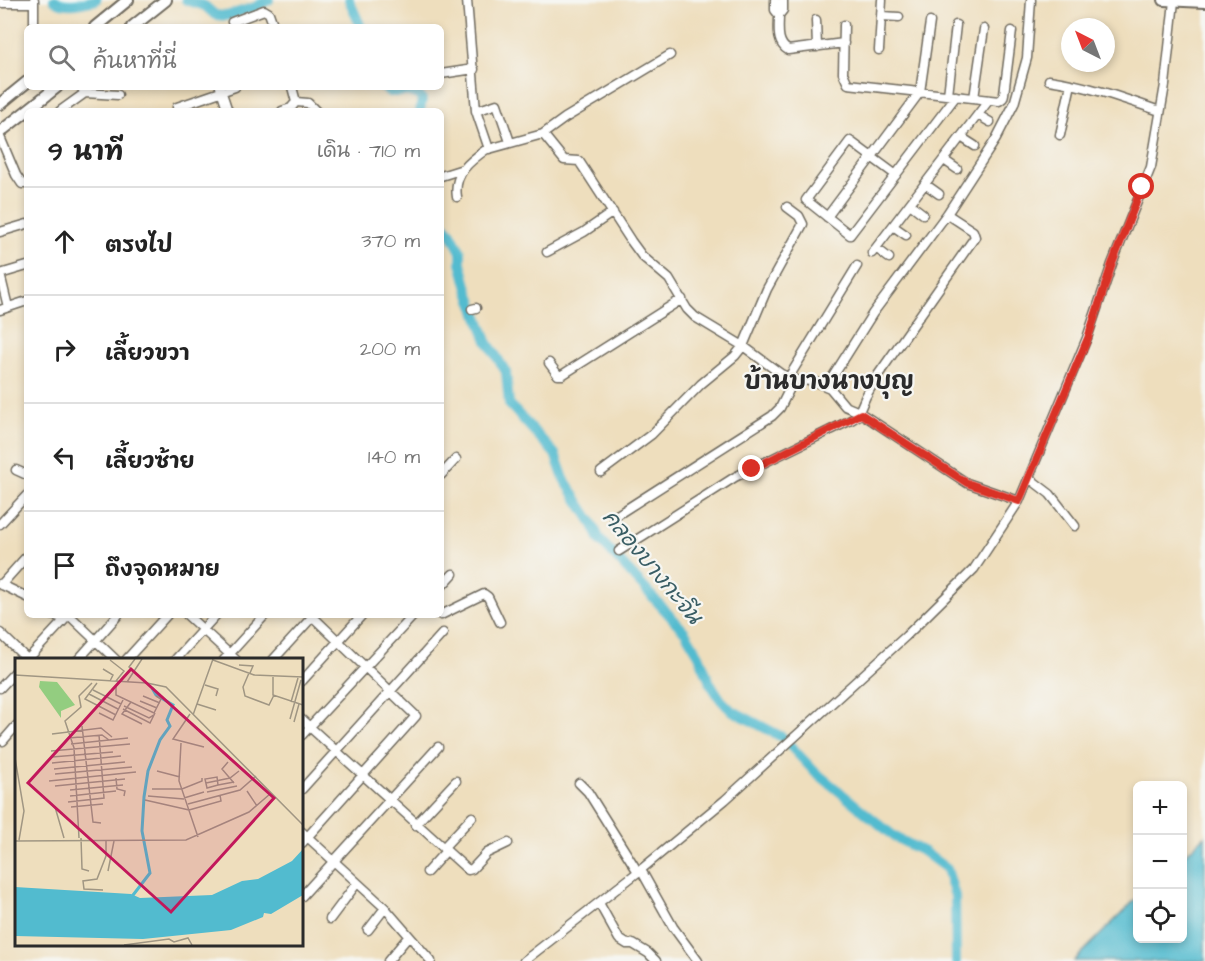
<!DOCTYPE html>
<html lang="th">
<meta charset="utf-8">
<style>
:root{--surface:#fff;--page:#f2f2f2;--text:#222;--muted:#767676;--line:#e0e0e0}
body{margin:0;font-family:"Architects Daughter","Playpen Sans Thai",sans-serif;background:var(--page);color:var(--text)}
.controls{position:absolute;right:18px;bottom:18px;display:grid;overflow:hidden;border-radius:9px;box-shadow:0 3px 9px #0003}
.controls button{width:54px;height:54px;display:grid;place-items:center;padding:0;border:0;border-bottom:2px solid var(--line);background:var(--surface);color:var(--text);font:30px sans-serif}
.compass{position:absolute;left:1061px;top:18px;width:54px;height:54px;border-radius:50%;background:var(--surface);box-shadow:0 3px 9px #0003;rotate:318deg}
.stop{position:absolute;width:18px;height:18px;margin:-14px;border:4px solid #d93025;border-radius:50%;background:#fff}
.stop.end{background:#d93025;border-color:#fff;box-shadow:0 2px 6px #0008}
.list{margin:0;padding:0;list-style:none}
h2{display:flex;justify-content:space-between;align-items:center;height:78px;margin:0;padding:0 24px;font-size:26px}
h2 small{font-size:20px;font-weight:400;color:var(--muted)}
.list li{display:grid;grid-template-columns:39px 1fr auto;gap:18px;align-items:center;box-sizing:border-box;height:108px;padding:0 24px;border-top:2px solid var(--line)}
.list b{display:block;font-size:22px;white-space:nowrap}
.list em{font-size:20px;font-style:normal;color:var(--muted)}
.icon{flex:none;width:33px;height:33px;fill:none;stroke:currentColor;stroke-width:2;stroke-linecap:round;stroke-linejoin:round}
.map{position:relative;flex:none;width:1205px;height:961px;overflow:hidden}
.search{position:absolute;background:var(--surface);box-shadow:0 3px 9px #0003;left:24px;top:24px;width:420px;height:66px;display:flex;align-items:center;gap:15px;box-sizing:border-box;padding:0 21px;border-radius:9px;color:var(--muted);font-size:22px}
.panel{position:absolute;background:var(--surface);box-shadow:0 3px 9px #0003;left:24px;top:108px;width:420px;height:510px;border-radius:9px}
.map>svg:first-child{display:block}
.water{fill:#52bbcf;stroke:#3e737d;stroke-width:1.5}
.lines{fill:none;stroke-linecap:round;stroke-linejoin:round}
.river{stroke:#52bbcf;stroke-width:10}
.minor-casing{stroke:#6f6a5e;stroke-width:11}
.major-casing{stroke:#6f6a5e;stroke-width:14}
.minor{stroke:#fff;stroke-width:8}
.major{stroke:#fff;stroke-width:10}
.route{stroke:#d93025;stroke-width:8}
.labels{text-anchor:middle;stroke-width:4.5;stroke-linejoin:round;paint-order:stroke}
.water-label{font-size:22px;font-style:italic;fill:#395d64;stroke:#f6f6f2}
.quarter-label{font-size:24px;font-weight:bold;fill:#2b2b2b;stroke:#f6f6f2}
.inset-river{fill:none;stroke:#52bbcf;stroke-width:3}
.inset-road{fill:none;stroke:#a09683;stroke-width:1.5}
.view{fill:#c2185b;fill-opacity:0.15;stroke:#c2185b;stroke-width:3}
.inset-edge{fill:none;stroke:#2b2b2b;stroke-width:3}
</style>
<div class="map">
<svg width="1205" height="961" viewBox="0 0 1205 961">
<rect width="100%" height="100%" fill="#f6f6f2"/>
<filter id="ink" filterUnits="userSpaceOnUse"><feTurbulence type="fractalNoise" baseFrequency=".0167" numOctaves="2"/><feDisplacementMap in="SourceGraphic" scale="12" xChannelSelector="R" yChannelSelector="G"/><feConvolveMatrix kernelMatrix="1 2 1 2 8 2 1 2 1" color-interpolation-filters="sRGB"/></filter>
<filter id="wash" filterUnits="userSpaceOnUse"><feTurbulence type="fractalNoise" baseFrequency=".008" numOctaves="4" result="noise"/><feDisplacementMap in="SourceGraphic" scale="24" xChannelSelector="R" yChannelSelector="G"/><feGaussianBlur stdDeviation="1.35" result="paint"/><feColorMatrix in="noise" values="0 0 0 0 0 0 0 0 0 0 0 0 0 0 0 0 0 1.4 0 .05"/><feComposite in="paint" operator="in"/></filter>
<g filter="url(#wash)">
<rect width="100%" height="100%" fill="#eedebd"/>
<!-- water -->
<path class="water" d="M1205 836V961H1074L1137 898 1138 938H1182L1183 856Z"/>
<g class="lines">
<!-- river -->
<path class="river" d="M54 0C67 8 82 3 96 0
M186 0 205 6 215 15 226 16 255 7 269 0
M349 0 361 27
M383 87 389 92C401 93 414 88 422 99L420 111
M441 222 451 233 461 252V263L468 289 487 341 506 372 509 404 555 454 564 479 591 521 600 540 685 632 699 655 710 683 721 700 731 710 782 737 813 770 895 837 924 852 947 869 955 896 956 961"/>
</g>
</g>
<g filter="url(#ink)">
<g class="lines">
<!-- minor casing -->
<g class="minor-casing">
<path id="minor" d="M467 0 476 111 489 149 543 134 565 118 670 55
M775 0V10L779 15 783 10V0
M0 3H34
M779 15C779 28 776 43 788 50L844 43
M881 16 899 17
M816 20 817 47
M232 22 264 10 269 13 274 27
M844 25 843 73 848 84 999 101 1003 98 1004 94 1012 31
M34 27V0
M879 50 882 0
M441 74 474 69
M1049 80C1089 86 1122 98 1160 111
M220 87 228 111
M85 93 118 95
M948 95 956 25
M974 98 984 29
M296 102 308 103 316 111
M177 107 235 87
M60 111 85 93 81 87
M282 111 291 108 296 102 292 87
M476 111 497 104 510 142
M978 115 990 122
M543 134 564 160 579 161 631 241 642 256 669 279 687 309 695 317 743 346 781 374 794 380 813 381 830 388 845 406 859 412 967 483 1019 501
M1060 135 1071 84
M0 137 16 175 22 184H27
M961 137 975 146
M944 160 957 169
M896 175 850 141 806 200 850 235 956 96
M441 176 463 169
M925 184 939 194
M457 197C453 173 470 161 488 148
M910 204 923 214
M827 217 920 92 930 22
M893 226 906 235
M0 232 27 224
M876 248 889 258
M547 252 584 232 613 212
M872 253 989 100
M0 274 8 307
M0 274 27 266
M472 309 476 308
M0 310 27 301
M549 363 558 375H562L682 299
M789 377 857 266
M830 388 832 378 873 313 947 214 996 139 1014 104 1027 58 1031 0
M859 412 866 396 878 375 975 237 973 231 947 214
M16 470 27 475
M601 472 652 434 701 384 735 356 743 346 767 289 803 224 799 216 787 207
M441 475 456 459
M1029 478 1050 494 1075 526
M614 517 772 416 780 408 794 380
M0 524 27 495
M619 551 735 477 851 420 861 414
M0 584 27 597
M1 585 27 556
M441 587 453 574
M52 615 62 618 69 615
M69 615 116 660
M187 615 236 660
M441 615 484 594 488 597 500 622
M0 633 27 659
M27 660 69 615
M78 660 118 615
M126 660 167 615
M175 660 216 615
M224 660 265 615
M273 660 314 615
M302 681 362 615
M0 688 16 671
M302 720 468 870 472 869 487 853 508 843
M302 735 414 615
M3 741 16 726
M579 783 588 792 638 872
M302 789 443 633
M415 825 456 781
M302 832 385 908 431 961
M302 843 416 716 311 615
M443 848 472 817
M641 870 673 927 698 961
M427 872 446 851
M302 896 438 747
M599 903 619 939 627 944H633L648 953 656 961
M330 919 357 883
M368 930 385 908
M388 961 409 936
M524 961 638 872 725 800 906 636 974 569 1019 501 1087 338 1112 264 1151 167 1165 85 1174 1"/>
</g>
<!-- major casing -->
<g class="major-casing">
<path id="major" d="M1164 0 1205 2
M95 27 128 0
M132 27 166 0
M0 104 27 82
M0 132 57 87"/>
</g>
<!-- minor -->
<use href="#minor" class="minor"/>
<!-- major -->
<use href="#major" class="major"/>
</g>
</g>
<g class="lines" filter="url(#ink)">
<!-- route -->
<path class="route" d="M752 469 861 414 967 483 1019 501 1088 338 1112 264 1142 187"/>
</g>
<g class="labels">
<!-- water labels -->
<g class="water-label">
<text transform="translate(653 566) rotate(50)" y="8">คลองบางกะจีน</text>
</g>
<!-- quarter labels -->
<g class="quarter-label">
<text x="829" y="389">บ้านบางนางบุญ</text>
</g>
</g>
<!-- overview -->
<g transform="translate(15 658)">
<rect width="288" height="288" fill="#eedebd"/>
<path d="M25 23 42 24 60 47 46 53V60L24 29Z" fill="#93cd80"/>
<path d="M288 191V237L256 256 249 255 248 259 216 272 128 281 0 278V229L116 236 125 240 197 237 227 223 243 221 277 203Z" fill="#52bbcf"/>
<path class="inset-river" d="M115 241 135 215 127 173 129 139 133 113 145 82 155 68 152 62 158 47 141 37 137 30"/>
<path class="inset-road" d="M95 2 109 13 101 23M198 2 239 17 288 19M224 7 238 8 235 15M88 11 98 17 95 23M120 15 114 9 120 1M234 15 228 29 230 38 254 47 259 37M0 17 132 25 151 29 288 167M258 19V37L288 47M112 24 127 1M82 25 70 41 101 57M101 27V37L139 55 146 41 141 38M190 27 203 31 201 38M78 32 106 46M74 36 103 51M128 38 145 45M125 43 142 50M116 44 107 56 127 66M276 44 283 20M182 46 201 52M109 48 134 60 139 57M108 51 135 65 140 55M84 55 98 62 108 42M175 56 158 81 189 89M178 57 198 1M275 61 286 22M279 64 284 46M67 68 78 164 86 165M37 76 86 70 97 79M54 80 87 77 94 82M166 85 164 123 183 179M56 86 113 80M36 93 115 86M37 99 98 94M0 100 9 153 4 182M213 104 207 111 219 125M37 105 106 98M39 111 110 104M142 113 165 119M40 116 117 109M101 120 102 131 110 133 109 138M34 123 121 114M191 125 215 120 224 113M203 127 202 119 190 121 192 130 203 127 219 124M40 128 110 121M137 131H167L187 123V120M55 132 108 127M232 133 242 148M192 134 222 128M55 138 101 133M133 138 169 141M169 140 189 134M130 142 174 152M53 144 89 140 84 77M173 146 225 132 241 118M40 149 49 180M56 149 88 146M174 152 206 143 205 137M64 180 59 90 50 63 66 49 64 38 77 25M66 180 67 211 74 213M0 183 171 182 234 154 255 136M93 213 99 183M88 232 69 231 68 223 82 221 91 198V182M109 287 154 281 159 284 173 280 177 287"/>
<path class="view" d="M116 11 259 140 156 254 13 125Z"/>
<rect width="288" height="288" class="inset-edge"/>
</g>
</svg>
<div class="controls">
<button>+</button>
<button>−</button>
<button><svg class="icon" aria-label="locate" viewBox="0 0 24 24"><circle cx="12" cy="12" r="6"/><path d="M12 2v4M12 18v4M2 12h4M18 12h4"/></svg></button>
</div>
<svg class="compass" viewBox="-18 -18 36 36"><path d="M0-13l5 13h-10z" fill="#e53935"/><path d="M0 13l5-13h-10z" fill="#767676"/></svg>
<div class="stop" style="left:1142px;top:187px"></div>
<div class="stop end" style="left:752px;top:469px"></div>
<div class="search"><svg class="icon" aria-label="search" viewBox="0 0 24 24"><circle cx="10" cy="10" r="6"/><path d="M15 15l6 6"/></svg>ค้นหาที่นี่</div>
<section class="panel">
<h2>9 นาที<small>เดิน · 710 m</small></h2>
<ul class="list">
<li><svg class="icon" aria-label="ahead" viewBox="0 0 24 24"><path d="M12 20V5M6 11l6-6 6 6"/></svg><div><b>ตรงไป</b></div><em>370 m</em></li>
<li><svg class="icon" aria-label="right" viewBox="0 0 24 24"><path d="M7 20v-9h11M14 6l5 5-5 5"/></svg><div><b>เลี้ยวขวา</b></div><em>200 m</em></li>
<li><svg class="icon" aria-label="left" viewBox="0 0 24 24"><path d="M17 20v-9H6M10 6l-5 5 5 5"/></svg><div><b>เลี้ยวซ้าย</b></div><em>140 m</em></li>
<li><svg class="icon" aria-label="arrive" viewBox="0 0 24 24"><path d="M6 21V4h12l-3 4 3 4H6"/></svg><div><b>ถึงจุดหมาย</b></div></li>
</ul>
</section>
</div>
